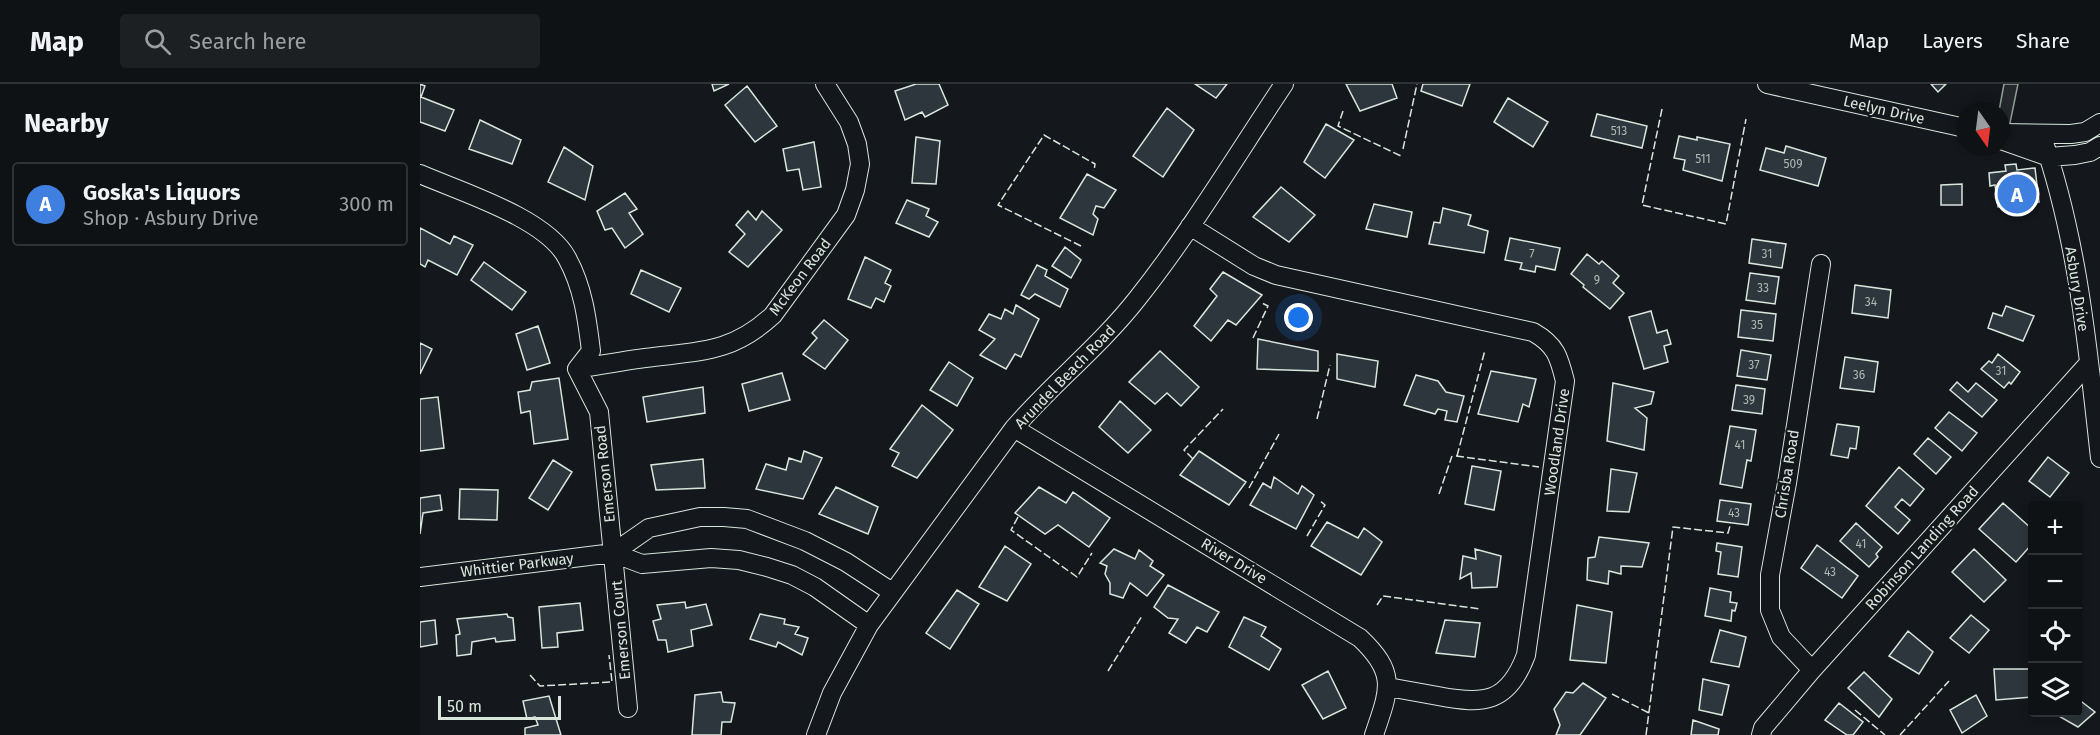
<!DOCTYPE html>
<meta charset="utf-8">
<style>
:root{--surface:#0f1215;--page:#1d2022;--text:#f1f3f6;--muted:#9b9ea0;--line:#2f3234;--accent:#ffb74d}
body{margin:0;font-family:"Fira Sans",sans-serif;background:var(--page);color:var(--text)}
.controls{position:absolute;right:18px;bottom:18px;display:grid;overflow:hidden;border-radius:6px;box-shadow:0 3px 9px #0003}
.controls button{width:54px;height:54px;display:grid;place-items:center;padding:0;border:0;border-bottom:2px solid var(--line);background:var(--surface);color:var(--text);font:30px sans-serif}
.compass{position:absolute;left:1536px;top:18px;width:54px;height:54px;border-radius:50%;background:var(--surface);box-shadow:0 3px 9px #0003;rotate:166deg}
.scale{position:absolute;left:18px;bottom:15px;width:123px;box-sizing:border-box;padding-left:6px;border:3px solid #d8e6dc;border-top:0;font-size:16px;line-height:21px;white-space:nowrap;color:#d8e6dc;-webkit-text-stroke:4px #14181c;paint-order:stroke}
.you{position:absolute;left:879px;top:234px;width:21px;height:21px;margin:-15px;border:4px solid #fff;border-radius:50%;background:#1a73e8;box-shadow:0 0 0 9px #1a73e833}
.badge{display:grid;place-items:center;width:39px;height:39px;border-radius:50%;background:var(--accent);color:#fff;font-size:20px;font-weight:700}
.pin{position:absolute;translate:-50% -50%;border:3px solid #fff;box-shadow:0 2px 6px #0006}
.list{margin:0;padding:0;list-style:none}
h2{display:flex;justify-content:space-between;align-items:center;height:78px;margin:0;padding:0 24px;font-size:26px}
h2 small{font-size:20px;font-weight:400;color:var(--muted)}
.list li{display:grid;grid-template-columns:39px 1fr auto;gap:18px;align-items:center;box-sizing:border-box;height:84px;margin:0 12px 12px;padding:0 12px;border:2px solid var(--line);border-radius:6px}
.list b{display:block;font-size:22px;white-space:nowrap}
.list p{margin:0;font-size:20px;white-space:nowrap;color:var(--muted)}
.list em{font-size:20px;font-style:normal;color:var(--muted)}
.icon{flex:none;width:33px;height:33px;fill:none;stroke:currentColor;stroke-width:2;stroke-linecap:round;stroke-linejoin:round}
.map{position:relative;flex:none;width:1680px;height:651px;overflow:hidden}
header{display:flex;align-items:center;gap:36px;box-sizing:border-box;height:84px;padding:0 30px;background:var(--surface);border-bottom:2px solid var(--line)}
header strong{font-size:28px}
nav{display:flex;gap:33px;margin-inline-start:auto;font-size:21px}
.search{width:420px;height:54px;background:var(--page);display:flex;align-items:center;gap:15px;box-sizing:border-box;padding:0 21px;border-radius:6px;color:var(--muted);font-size:22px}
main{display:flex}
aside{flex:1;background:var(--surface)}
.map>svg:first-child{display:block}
.parking{fill:#24282b;stroke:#939e99;stroke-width:1.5}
.building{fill:#2c363c;stroke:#d8e6dc;stroke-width:1.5}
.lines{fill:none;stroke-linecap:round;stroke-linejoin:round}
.minor-casing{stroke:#d8e6dc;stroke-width:20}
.minor{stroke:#14181c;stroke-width:18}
.fence{stroke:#d8e6dc;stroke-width:1.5;stroke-dasharray:8 3;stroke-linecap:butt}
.labels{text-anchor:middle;stroke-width:4.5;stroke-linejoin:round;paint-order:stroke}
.number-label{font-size:12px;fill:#adbab4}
.street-label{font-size:15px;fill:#d8e6dc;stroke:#14181c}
</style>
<header>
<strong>Map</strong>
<div class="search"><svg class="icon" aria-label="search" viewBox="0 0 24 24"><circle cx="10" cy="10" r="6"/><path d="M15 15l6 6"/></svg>Search here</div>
<nav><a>Map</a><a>Layers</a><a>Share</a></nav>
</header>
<main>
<aside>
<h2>Nearby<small></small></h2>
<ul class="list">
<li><span class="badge" style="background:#3f7fe0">A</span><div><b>Goska's Liquors</b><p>Shop · Asbury Drive</p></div><em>300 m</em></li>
</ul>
</aside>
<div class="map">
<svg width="1680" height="651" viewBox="0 0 1680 651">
<rect width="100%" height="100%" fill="#14181c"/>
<!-- parking -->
<path class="parking" d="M1584 0H1598L1590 39 1581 38V27H1579Z"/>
<!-- building -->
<path class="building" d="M0 0 5 2 1 13 34 26 25 47 0 38Z
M292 0H309L294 7Z
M496 0H519L528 21 505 33 502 28 485 36 475 7Z
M775 0H807L796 14Z
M926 0H972L977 14 940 27Z
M1003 0H1050L1042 22 1001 7Z
M1511 0H1526L1518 8Z
M327 2 357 42 335 58 305 21Z
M1088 14 1128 38 1113 63 1074 38Z
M747 24 774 46 743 93 713 72Z
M1177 30 1227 42 1222 64 1171 52Z
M60 36 101 56 92 80 49 65Z
M906 40 934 56 905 94 884 78Z
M1259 52 1277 56V53L1310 60 1302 97 1263 86 1265 76 1254 74Z
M496 53 520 57 516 100 492 99Z
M394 58 401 103 383 106 379 85 367 87 363 65Z
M1366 62 1406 74 1398 102 1340 86 1346 64 1364 69Z
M144 63 173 82 165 116 128 98Z
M1596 80 1597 86 1615 84 1619 118 1606 119 1608 128 1594 130 1592 121 1578 123 1575 101 1570 102 1569 89 1586 87 1585 81Z
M667 90 696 106 684 124 676 122 673 130 678 135 673 151 640 134Z
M1542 100V121H1521V101Z
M861 103 895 131 869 158 833 133Z
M205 109 217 125 209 129 223 150 205 164 192 144 185 146 177 127Z
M487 116 509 125 506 132 518 138 509 153 476 139Z
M954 120 992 128 987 153 946 145Z
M1023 124 1051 131 1048 141 1068 147 1064 169 1009 160 1014 138 1020 139Z
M328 127 336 136 342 127 362 146 328 183 309 168 325 150 316 141Z
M0 144 30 160 34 152 53 161 37 191 8 176 5 183 0 180Z
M1090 154 1140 164 1135 186 1116 182 1115 188 1100 185 1102 179 1085 176Z
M1332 155 1366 160 1362 184 1329 179Z
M645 163 661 176 651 194 632 182Z
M1167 170 1179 180 1182 177 1199 192 1193 199 1204 209 1190 225 1163 203 1164 201 1151 190Z
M445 173 471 186 465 199 471 202 464 218 456 214 451 224 428 215Z
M64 178 106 208 92 226 51 196Z
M617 181 627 186 625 192 648 205 640 223 615 210 609 215 601 211Z
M221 186 261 204 249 228 211 210Z
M803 188 842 211 816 241 808 236 791 257 774 242 797 212 790 205Z
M1330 189 1359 193 1355 220 1326 216Z
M1435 201 1471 206 1468 234 1432 229Z
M596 221 619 235 601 273 595 270 586 285 560 271 575 255 559 246 569 230 581 235 585 225 593 230Z
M1586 222 1614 232 1603 257 1568 244 1573 229 1582 232Z
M1321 226 1356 230 1353 257 1318 253Z
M1231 227 1237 249 1247 246 1251 260 1244 262 1248 278 1224 285 1209 233Z
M404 236 428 256 405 285 383 270 397 254 392 249Z
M118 242 130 279 107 286 96 250Z
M838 255 898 267V287L837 285Z
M0 259 12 265 0 290Z
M1321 266 1351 271 1347 296 1317 292Z
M740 267 779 303 761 322 747 309 735 320 709 298Z
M917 270 958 277 955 303 917 295Z
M1578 270 1600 288 1591 300 1589 298 1584 304 1561 285 1569 277 1572 279Z
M1425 273 1458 278 1454 308 1420 304Z
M529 278 553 294 537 322 510 306Z
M1071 287 1116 295 1109 323 1103 320 1098 338 1058 330Z
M362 289 370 316 329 327 322 300Z
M996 291 1018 297 1026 308 1044 312 1037 338 1025 336 1027 327 1018 325 1015 330 984 321Z
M139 294 148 355 114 360 110 327 101 329 98 308 110 306 112 298Z
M1537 298 1548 308 1556 299 1577 316 1562 333 1530 306Z
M1193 299 1234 308 1231 320 1215 324 1227 334 1224 366 1187 357Z
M1316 301 1345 305 1342 330 1312 326Z
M283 303 285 329 227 338 223 313Z
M18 313 24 364 0 367V315Z
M700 317 731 346 708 369 679 343Z
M502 321 533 346 497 394 472 382 479 369 470 365Z
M1529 328 1557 349 1542 367 1515 344Z
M1417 340 1439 343 1436 365 1430 364 1428 374 1411 371Z
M1310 342 1336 346 1331 377 1327 376 1322 404 1300 400Z
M1508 354 1531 373 1516 390 1494 370Z
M384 367 402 374 383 415 336 405 346 380 366 386 369 374 381 378Z
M779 367 826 398 809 421 760 391Z
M1628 373 1649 389 1630 413 1609 397Z
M283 375 285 404 236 406 231 381Z
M133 376 152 388 128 426 109 414Z
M1052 382 1081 387 1074 426 1045 420Z
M1479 383 1504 405 1490 422 1482 415 1475 423 1490 436 1478 450 1446 422Z
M1191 385 1217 389 1209 428 1187 427Z
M854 393 878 410 882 402 894 411 876 445 830 421 843 399 851 404Z
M416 403 458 423 448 450 399 430Z
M619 403 646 419 653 408 690 434 669 463 638 441 625 450 595 429Z
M40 405 78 406 77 436 39 435Z
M20 411 22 426 3 429 0 450V414Z
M1300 416 1331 420 1328 441 1297 437Z
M1583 419 1612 445V460L1596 478 1559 445Z
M907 438 938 454 944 444 962 458 941 491 891 462Z
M1436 439 1462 463 1456 470 1458 473 1449 483 1420 457Z
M1179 453 1229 459 1222 483 1201 482V490L1189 487 1188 500 1167 496 1168 474 1175 473Z
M1297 459 1322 463 1318 493 1298 490 1301 468 1296 467Z
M1397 461 1438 492 1422 514 1381 484Z
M585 462 611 480 587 517 559 503Z
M694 465 715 475 719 466 733 477 730 482 744 491 727 512 710 499 703 514 690 510V499L685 490 687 482 680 479Z
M1055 465 1081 472 1077 503 1052 504 1051 489 1040 495 1043 472 1056 475Z
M1554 465 1586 496 1564 518 1532 488Z
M748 501 799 528 787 548 777 543 766 559 749 549 758 535 748 534 734 523Z
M1290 504 1311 508 1310 518 1317 519 1315 527 1312 526 1311 537 1285 532Z
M537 506 559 520 530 565 506 549Z
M265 518 266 524 286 520 292 541 271 546 273 562 248 568 246 556H238L233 537 241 535 237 521Z
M160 519 163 546 137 549 138 563 122 564 119 523Z
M1157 521 1192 528 1186 579 1150 576Z
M87 530 88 533 93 534 95 556 76 558 75 554 52 558 51 570 37 572 36 551 40 550 37 535Z
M340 530 365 535 364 540 379 543 375 550 388 554 382 571 358 558 356 563 330 555Z
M1551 531 1569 546 1549 569 1530 554Z
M824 533 846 543 841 552 861 565 849 586 809 563Z
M15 536 17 560 0 563V538Z
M1025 536 1060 539 1055 573 1016 569Z
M1300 546 1326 553 1319 583 1291 578Z
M1488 547 1513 568 1499 590 1469 572Z
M1574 585H1612V613L1576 616Z
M908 587 926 624 903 635 882 601Z
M1444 588 1472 615 1459 633 1428 604Z
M1283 595 1309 601 1302 631 1279 626Z
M1163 599 1186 614 1160 651H1136L1140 641 1134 625 1146 608 1153 609Z
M301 608 303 618 315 619 311 638H302L301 651H272L275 611Z
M1556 611 1567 632 1542 649 1530 626Z
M129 612 141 651H105V644L118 641 115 633 107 635 103 617Z
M1658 615 1675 628 1658 643 1637 631 1639 628H1658Z
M1419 619 1443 638 1433 651H1427L1405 636Z
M1273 636 1299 645 1298 651H1271Z"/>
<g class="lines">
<!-- minor casing -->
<g class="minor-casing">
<path id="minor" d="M1347 0 1545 44
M1581 49 1651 50 1665 48 1680 39
M1621 50C1658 154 1668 266 1680 374
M1581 56 1629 73 1655 71 1670 68 1680 62
M0 90C41 108 126 134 147 174 163 203 167 234 171 267L157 285 179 328 208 624
M770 142 834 182 856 191 1113 248C1136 261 1139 273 1145 297L1106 571C1088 619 1064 621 1018 612 1002 609 985 606 968 603
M157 285C180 281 202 277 225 274 278 267 311 270 353 231L426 131 435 106 440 80 437 60 429 38 405 0
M594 344 940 554C978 590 969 606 954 651
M193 469 222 480 291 474 319 476 347 483 372 491 395 503 449 541
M0 493 193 469 229 444 280 433H304L327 435 385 457 426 478 472 508
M1392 586 1361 553 1350 526V491L1367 399 1401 180
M396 651 412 609 449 541 594 344C633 299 680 262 717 215 771 147 816 72 864 0
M1341 651 1343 644 1392 586 1668 280"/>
</g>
<!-- minor -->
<use href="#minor" class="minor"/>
<!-- fence -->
<path class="fence" d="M1242 25 1222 121 1306 140 1326 35
M923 27 918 42 981 72
M983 65 997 0
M661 162 578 121 624 51 675 80 674 87
M833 254 848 222 842 219
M897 335 910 281
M1036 372 1119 383
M1037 372 1065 266
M773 375 764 366 803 325
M829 404 859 350
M1019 410 1032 372
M598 433 591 446 657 493 672 469
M887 452 905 421 899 416
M957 521 963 512 1061 525
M688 587 722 532
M110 591 120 602 192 598 189 571
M1192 610 1229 629
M1435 626 1465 651
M1226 651 1253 443 1308 449 1310 442
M1480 651 1529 597"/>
</g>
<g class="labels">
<!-- number labels -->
<g class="number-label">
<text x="1199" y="51">513</text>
<text x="1283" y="79">511</text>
<text x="1373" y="84">509</text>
<text x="1112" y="174">7</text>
<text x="1347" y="174">31</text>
<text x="1177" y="200">9</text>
<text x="1343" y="208">33</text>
<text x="1451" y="222">34</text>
<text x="1337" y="245">35</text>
<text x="1334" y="285">37</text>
<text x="1581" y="291">31</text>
<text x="1439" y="295">36</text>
<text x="1329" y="320">39</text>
<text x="1320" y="365">41</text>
<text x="1314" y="433">43</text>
<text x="1441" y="464">41</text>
<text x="1410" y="492">43</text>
</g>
<!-- street labels -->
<g class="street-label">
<text transform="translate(1464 26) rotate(13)" y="5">Leelyn Drive</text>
<text transform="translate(380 193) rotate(-53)" y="5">McKeon Road</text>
<text transform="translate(1657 205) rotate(81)" y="5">Asbury Drive</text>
<text transform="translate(645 293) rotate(-46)" y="5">Arundel Beach Road</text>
<text transform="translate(1137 358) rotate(-82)" y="5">Woodland Drive</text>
<text transform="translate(185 390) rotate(-96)" y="5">Emerson Road</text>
<text transform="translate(1367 390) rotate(-81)" y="5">Chrisba Road</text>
<text transform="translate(1502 464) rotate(-48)" y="5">Robinson Landing Road</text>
<text transform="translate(814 477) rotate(31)" y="5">River Drive</text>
<text transform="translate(97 481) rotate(-7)" y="5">Whittier Parkway</text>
<text transform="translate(201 546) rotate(-95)" y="5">Emerson Court</text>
</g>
</g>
</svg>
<div class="controls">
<button>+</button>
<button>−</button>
<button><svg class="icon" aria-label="locate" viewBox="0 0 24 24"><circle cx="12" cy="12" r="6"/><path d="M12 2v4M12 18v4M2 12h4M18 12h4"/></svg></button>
<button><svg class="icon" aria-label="layers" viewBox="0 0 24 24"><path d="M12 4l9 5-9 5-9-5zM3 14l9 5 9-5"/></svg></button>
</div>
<svg class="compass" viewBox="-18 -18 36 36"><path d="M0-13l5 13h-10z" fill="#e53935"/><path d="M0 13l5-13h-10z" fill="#9b9ea0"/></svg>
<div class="scale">50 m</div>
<div class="you"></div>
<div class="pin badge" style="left:1597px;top:110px;background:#3f7fe0">A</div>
</div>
</main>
